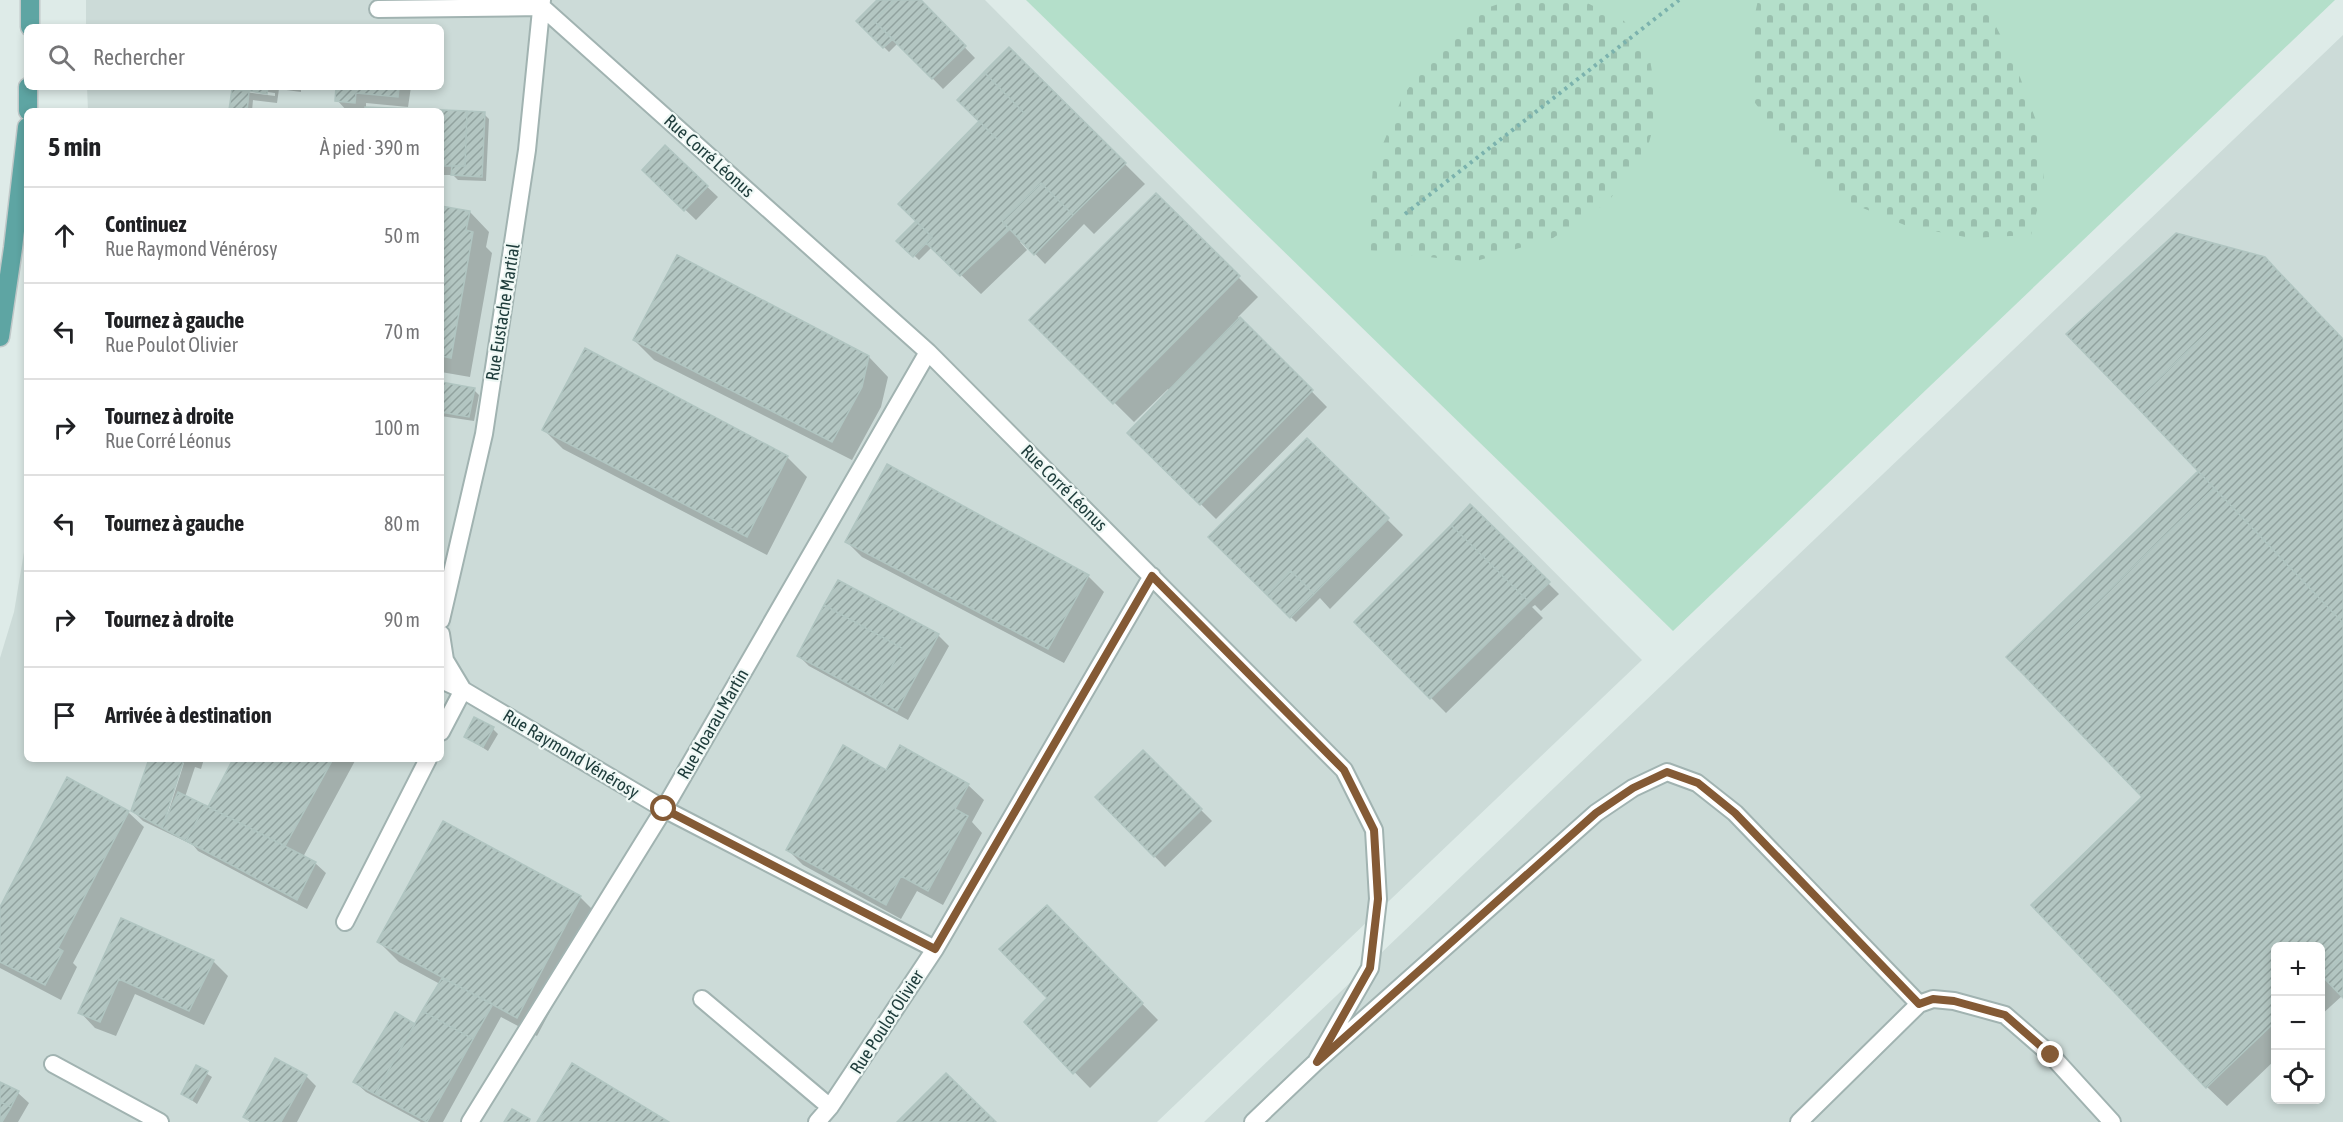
<!DOCTYPE html>
<html lang="fr">
<meta charset="utf-8">
<style>
:root{--surface:#fff;--page:#f6f6f6;--text:#202124;--muted:#757577;--line:#e0e0e0}
body{margin:0;font-family:"Asap Condensed",sans-serif;background:var(--page);color:var(--text)}
.controls{position:absolute;right:18px;bottom:18px;display:grid;overflow:hidden;border-radius:9px;box-shadow:0 3px 9px #0003}
.controls button{width:54px;height:54px;display:grid;place-items:center;padding:0;border:0;border-bottom:2px solid var(--line);background:var(--surface);color:var(--text);font:30px sans-serif}
.stop{position:absolute;width:18px;height:18px;margin:-14px;border:4px solid #845a35;border-radius:50%;background:#fff}
.stop.end{background:#845a35;border-color:#fff;box-shadow:0 2px 6px #0008}
.list{margin:0;padding:0;list-style:none}
h2{display:flex;justify-content:space-between;align-items:center;height:78px;margin:0;padding:0 24px;font-size:26px}
h2 small{font-size:20px;font-weight:400;color:var(--muted)}
.list li{display:grid;grid-template-columns:39px 1fr auto;gap:18px;align-items:center;box-sizing:border-box;height:96px;padding:0 24px;border-top:2px solid var(--line)}
.list b{display:block;font-size:22px;white-space:nowrap}
.list p{margin:0;font-size:20px;white-space:nowrap;color:var(--muted)}
.list em{font-size:20px;font-style:normal;color:var(--muted)}
.icon{flex:none;width:33px;height:33px;fill:none;stroke:currentColor;stroke-width:2;stroke-linecap:round;stroke-linejoin:round}
.map{position:relative;flex:none;width:2343px;height:1122px;overflow:hidden}
.search{position:absolute;background:var(--surface);box-shadow:0 3px 9px #0003;left:24px;top:24px;width:420px;height:66px;display:flex;align-items:center;gap:15px;box-sizing:border-box;padding:0 21px;border-radius:9px;color:var(--muted);font-size:22px}
.panel{position:absolute;background:var(--surface);box-shadow:0 3px 9px #0003;left:24px;top:108px;width:420px;height:654px;border-radius:9px}
.map>svg:first-child{display:block}
.built{fill:#ccdbd8;fill-rule:evenodd}
.grass{fill:#b4dfca}
.cemetery{fill:url(#cemetery-stones)}
.shadow{fill:#0003;fill-rule:evenodd}
.building{fill:url(#building-hatch);stroke:#b0c5c1;stroke-width:1.5}
.lines{fill:none;stroke-linecap:round;stroke-linejoin:round}
.lane-casing{stroke:#a1b3b1;stroke-width:20}
.primary-casing{stroke:#c0c8c8;stroke-width:21}
.path{stroke:#7bb2ad;stroke-width:4;stroke-dasharray:3 4.5;stroke-linecap:butt}
.lane{stroke:#fff;stroke-width:16}
.primary{stroke:#5ea5a3;stroke-width:18}
.route{stroke:#845a35;stroke-width:8}
.labels{text-anchor:middle;stroke-width:4.5;stroke-linejoin:round;paint-order:stroke}
.street-label{font-size:18px;fill:#1e3c3b;stroke:#eff8f5}
</style>
<div class="map">
<svg width="2343" height="1122" viewBox="0 0 2343 1122">
<defs>
<pattern id="cemetery-stones" width="16" height="16" patternUnits="userSpaceOnUse" patternTransform="scale(1.5)"><rect width="16" height="16" fill="#b4dfca"/><path d="M2 7V4a2 2 0 0 1 4 0v3zM10 15v-3a2 2 0 0 1 4 0v3z" fill="#9ac0ae"/></pattern>
<pattern id="building-hatch" width="6" height="6" patternUnits="userSpaceOnUse" patternTransform="scale(1.5)"><rect width="6" height="6" fill="#b3c6c2"/><path d="M-1 1l2-2M0 6l6-6M5 7l2-2" fill="none" stroke="#91a29f"/></pattern>
</defs>
<rect width="100%" height="100%" fill="#deebe8"/>
<!-- built -->
<path class="built" d="M86 0H985L1642 660 1157 1122H0V658L14 612 27 534V759H441V111H88L87 87H441V27H86Z
M2343 35V1122H1204ZM2276 946H2320V1100H2276Z"/>
<!-- grass -->
<path class="grass" d="M1026 0H2335L1673 631Z"/>
<!-- cemetery -->
<path class="cemetery" d="M1510 0H1581L1624 21 1649 53 1658 110 1648 146 1608 202 1553 238 1473 262 1366 250 1373 168 1402 98 1431 54 1481 10Z
M1758 0H1979L1987 8 2017 69 2038 126 2044 182 2031 235 1971 238 1907 226 1853 204 1794 156 1750 96 1749 42Z"/>
<!-- shadow -->
<path class="shadow" d="M879 0H919L975 58 943 89 898 43 889 52 858 21Z
M1009 49 1145 184 1094 234 1084 224 1045 264 1022 240 1020 242 1027 250 981 294 932 247 919 260 899 241 917 221 981 121Z
M229 87H301V92L279 89 277 103 253 100 252 111H233L231 109 233 92ZM238 88 275 93V96L238 91Z
M338 87H411L408 107 366 103V109L422 111H347L337 100Z
M441 112 484 114 489 119 486 181 458 180 453 175H441Z
M665 147 718 197 696 220 644 170Z
M1156 195 1258 297 1238 317 1327 407 1216 519 1129 433 1170 391 1168 389 1134 422 1031 320Z
M441 207 470 212 489 232 486 247 492 253 470 377 441 372Z
M634 340 869 357 888 377 881 407 852 460 654 360Z
M2343 340V995L2320 1016V946H2276V1059L2227 1106 2207 1087 2144 797 2008 657Z
M586 350 787 457 807 477 767 555 563 449 544 430Z
M441 384 474 390 479 395 474 421 441 416Z
M1307 440 1403 535 1330 609 1320 598 1296 622 1210 537Z
M887 466 1088 576 1104 592 1064 663 862 557 847 542Z
M1470 506 1559 594 1541 611 1535 605 1532 607 1543 618 1446 713 1356 622Z
M938 635 949 646 908 720 809 666 799 656Z
M493 729 498 734 488 751 466 737Z
M1143 752 1212 821 1165 867 1097 797Z
M151 759H204L201 769 195 767 185 797 214 812 234 759H356L303 857 315 863 326 873 307 909 198 851 193 845 143 821 133 811ZM181 763H184L167 817 164 816Z
M887 772 968 785 984 800 972 822 982 833 943 905 917 891 901 919 803 865 788 850Z
M128 812 144 827 73 963 77 967 61 1000 0 968V910Z
M580 897 600 917 537 1036 501 1017 443 1122H421L366 1092 355 1082 416 1026 440 984 399 962 379 942Z
M1047 907 1158 1020 1090 1088 1026 1022 1049 998Z
M121 920 213 961 228 976 204 1025 135 994 116 1036 95 1028 80 1012Z
M196 1067 212 1077 197 1104 183 1094Z
M306 1076 316 1086 297 1122H250L245 1117Z
M0 1084 18 1093 29 1103 18 1122H0Z"/>
<!-- building -->
<path class="building" d="M877 0H894L874 21 893 39 883 48 856 21Z
M894 0H921L966 46 932 79 874 21Z
M1009 47 1126 163 1073 215 1041 183 1002 221 1009 230 960 276 926 243 932 237 898 204 979 121 997 139 1024 113 984 72Z
M984 72 1024 113 997 139 957 100Z
M227 87H268L267 94Z
M336 87H399L398 97 356 93 355 103 335 101Z
M232 89 249 92 247 111 229 110Z
M365 107 467 111 465 166H441V111H365Z
M467 111 485 112 482 177 451 175 452 166H465Z
M665 145 708 186 684 211 642 170Z
M1041 183 1073 215 1034 255 1002 221Z
M1156 193 1240 276 1113 404 1029 320Z
M441 206 470 211 466 230 473 232 451 358 441 356Z
M916 221 932 237 913 257 896 241Z
M2176 233 2265 257 2275 268 2133 403 2066 334Z
M677 255 869 356 862 387 832 442 633 340Z
M2275 268 2343 339V623L2133 403Z
M1240 317 1313 390 1200 505 1127 433Z
M585 348 788 456 747 537 542 430Z
M441 382 475 388 469 417 441 412Z
M1307 438 1389 518 1314 594 1291 571 1267 595 1208 537Z
M887 464 1089 575 1048 649 845 542Z
M2198 471 2214 488 2023 674 2006 657Z
M2214 488 2343 623V957L2320 978V946H2276V1021L2206 1088 2031 905 2142 797 2023 674Z
M1470 504 1550 582 1529 602 1451 525Z
M1451 525 1529 602 1430 699 1354 622Z
M1291 571 1314 594 1290 618 1267 595Z
M838 580 939 634 897 711 874 698 902 648 824 605Z
M824 605 902 648 874 698 797 656Z
M474 717 494 727 483 747 464 737Z
M843 745 886 770 900 745 969 784 955 809 968 816 928 891 901 876 886 905 786 850Z
M1143 750 1202 809 1154 857 1095 797Z
M149 759H184L162 828 131 811Z
M233 759H333L285 846 208 807Z
M67 777 129 811 58 948 63 951 45 985 0 962V907Z
M178 792 205 805 186 841 162 828Z
M205 805 316 862 297 900 186 841Z
M443 821 581 896 517 1018 377 942Z
M1047 905 1143 1003 1073 1074 1024 1022 1047 998 999 949Z
M121 918 214 960 189 1011 119 979 100 1022 78 1013Z
M2343 957V998L2322 976Z
M442 978 493 1004 473 1039 422 1011Z
M422 1011 473 1039 427 1122 375 1094Z
M395 1012 415 1024 375 1094 353 1082Z
M275 1058 307 1075 281 1122H252L243 1117Z
M572 1063 669 1122H537Z
M196 1065 208 1071 192 1100 181 1094Z
M946 1073 996 1122H897Z
M0 1082 19 1091 11 1107 0 1102Z
M0 1102 11 1107 2 1122H0Z
M512 1109 530 1119 529 1122H504Z"/>
<g class="lines">
<!-- lane casing -->
<g class="lane-casing">
<path id="lane" d="M378 9 542 7 928 352 1344 770 1374 830 1378 899 1370 968 1316 1062
M441 620 484 434 527 150 542 0
M441 634 445 660 463 690
M441 680 463 690 664 809 935 949
M441 732 463 690
M345 922 428 759
M702 999 830 1107
M1919 1004 1933 999 1954 1001 2005 1015 2051 1055 2112 1122
M53 1064 160 1122
M470 1122 664 809 928 352
M817 1122 830 1107 935 949 1152 576
M1253 1122 1316 1062 1596 813 1633 788 1667 772 1697 783 1735 813 1919 1004 1799 1122"/>
</g>
<!-- primary casing -->
<g class="primary-casing">
<path id="primary" d="M30 27V0
M28 111V87
M0 337 13 248 27 127"/>
</g>
<!-- path -->
<path class="path" d="M1405 214 1679 0"/>
<!-- lane -->
<use href="#lane" class="lane"/>
<!-- primary -->
<use href="#primary" class="primary"/>
</g>
<g class="lines">
<!-- route -->
<path class="route" d="M664 809 935 949 1152 576 1344 770 1374 830 1378 899 1370 968 1317 1062 1596 813 1633 788 1667 772 1698 783 1735 813 1919 1004 1933 999 1954 1001 2005 1015 2051 1055"/>
</g>
<g class="labels">
<!-- street labels -->
<g class="street-label">
<text transform="translate(709 156) rotate(42)" y="6">Rue Corré Léonus</text>
<text transform="translate(503 312) rotate(-81)" y="6">Rue Eustache Martial</text>
<text transform="translate(1064 488) rotate(45)" y="6">Rue Corré Léonus</text>
<text transform="translate(713 724) rotate(-60)" y="6">Rue Hoarau Martin</text>
<text transform="translate(571 754) rotate(31)" y="6">Rue Raymond Vénérosy</text>
<text transform="translate(887 1022) rotate(-57)" y="6">Rue Poulot Olivier</text>
</g>
</g>
</svg>
<div class="controls">
<button>+</button>
<button>−</button>
<button><svg class="icon" aria-label="locate" viewBox="0 0 24 24"><circle cx="12" cy="12" r="6"/><path d="M12 2v4M12 18v4M2 12h4M18 12h4"/></svg></button>
</div>
<div class="stop" style="left:664px;top:809px"></div>
<div class="stop end" style="left:2051px;top:1055px"></div>
<div class="search"><svg class="icon" aria-label="search" viewBox="0 0 24 24"><circle cx="10" cy="10" r="6"/><path d="M15 15l6 6"/></svg>Rechercher</div>
<section class="panel">
<h2>5 min<small>À pied · 390 m</small></h2>
<ul class="list">
<li><svg class="icon" aria-label="ahead" viewBox="0 0 24 24"><path d="M12 20V5M6 11l6-6 6 6"/></svg><div><b>Continuez</b><p>Rue Raymond Vénérosy</p></div><em>50 m</em></li>
<li><svg class="icon" aria-label="left" viewBox="0 0 24 24"><path d="M17 20v-9H6M10 6l-5 5 5 5"/></svg><div><b>Tournez à gauche</b><p>Rue Poulot Olivier</p></div><em>70 m</em></li>
<li><svg class="icon" aria-label="right" viewBox="0 0 24 24"><path d="M7 20v-9h11M14 6l5 5-5 5"/></svg><div><b>Tournez à droite</b><p>Rue Corré Léonus</p></div><em>100 m</em></li>
<li><svg class="icon" aria-label="left" viewBox="0 0 24 24"><path d="M17 20v-9H6M10 6l-5 5 5 5"/></svg><div><b>Tournez à gauche</b></div><em>80 m</em></li>
<li><svg class="icon" aria-label="right" viewBox="0 0 24 24"><path d="M7 20v-9h11M14 6l5 5-5 5"/></svg><div><b>Tournez à droite</b></div><em>90 m</em></li>
<li><svg class="icon" aria-label="arrive" viewBox="0 0 24 24"><path d="M6 21V4h12l-3 4 3 4H6"/></svg><div><b>Arrivée à destination</b></div></li>
</ul>
</section>
</div>
